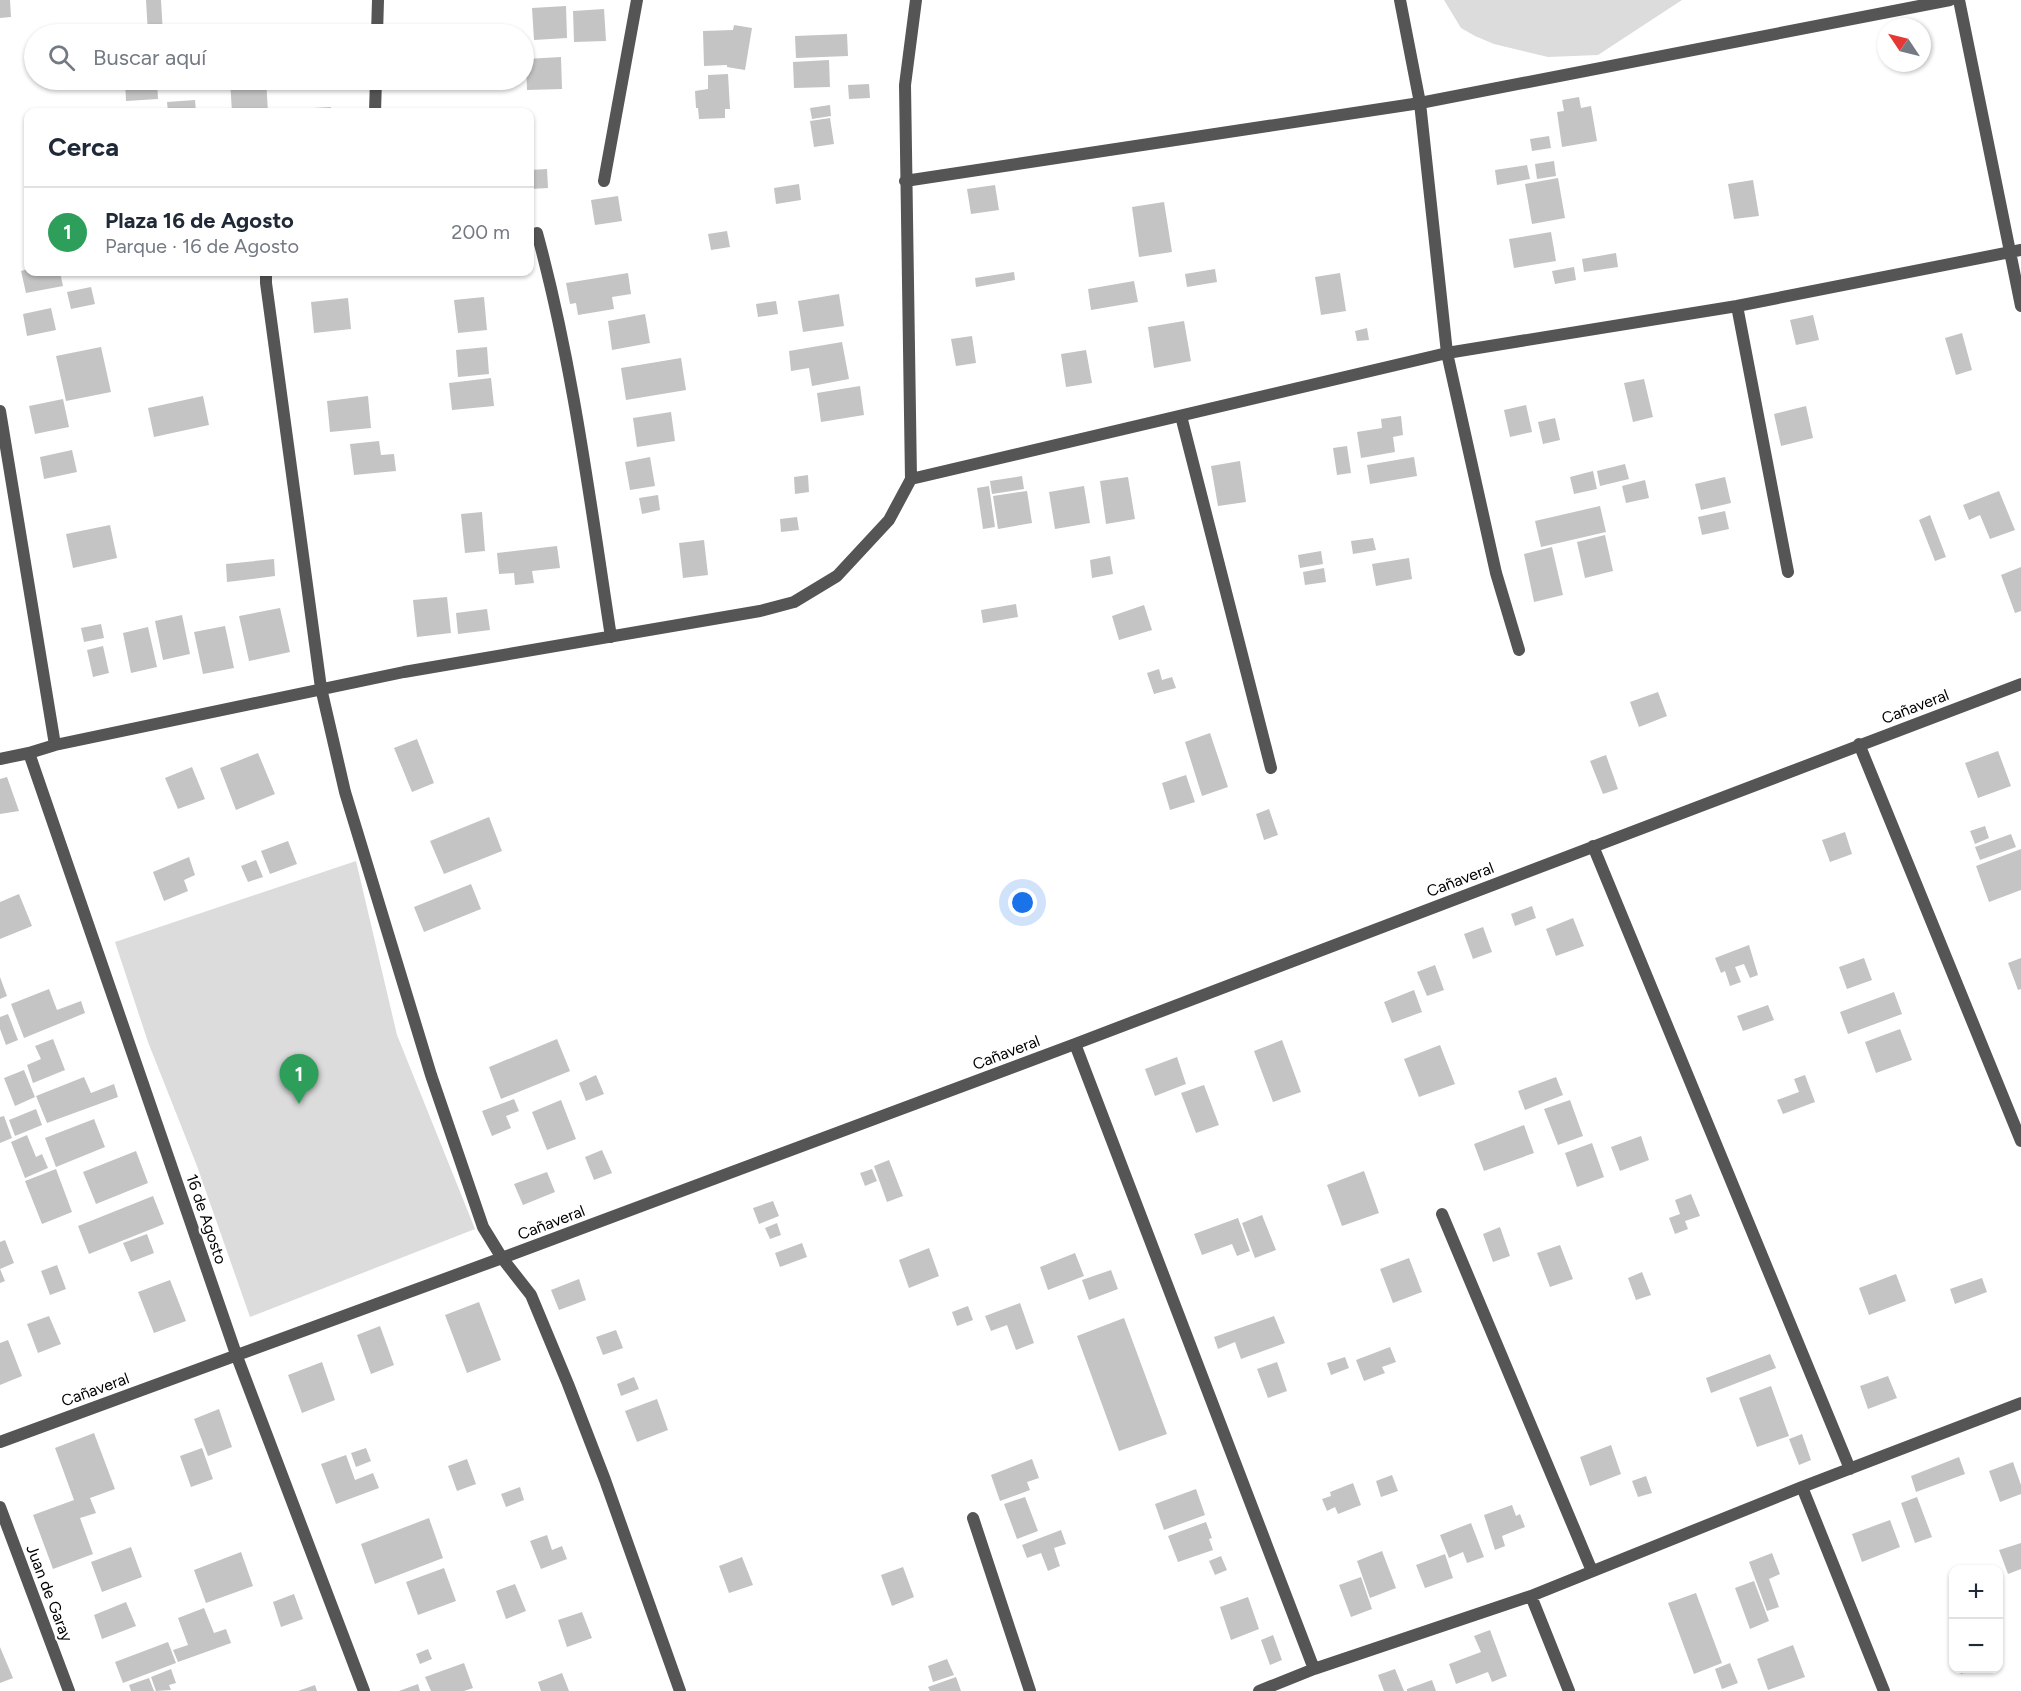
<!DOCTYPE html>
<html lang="es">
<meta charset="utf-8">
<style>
:root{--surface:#fff;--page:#f2f2f3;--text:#1f2937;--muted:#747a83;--line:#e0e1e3;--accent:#0b8043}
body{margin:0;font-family:Figtree,sans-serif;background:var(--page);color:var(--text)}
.controls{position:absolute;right:18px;bottom:18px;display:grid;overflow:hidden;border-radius:12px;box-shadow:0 2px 4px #0004}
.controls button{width:54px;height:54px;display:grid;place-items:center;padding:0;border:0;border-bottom:2px solid var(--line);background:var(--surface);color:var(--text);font:30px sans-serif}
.compass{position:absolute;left:1877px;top:18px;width:54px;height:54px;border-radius:50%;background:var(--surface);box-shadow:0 2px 4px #0004;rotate:305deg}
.you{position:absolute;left:1023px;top:903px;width:21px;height:21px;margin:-15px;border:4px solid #fff;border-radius:50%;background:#1a73e8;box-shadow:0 0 0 9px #1a73e833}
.badge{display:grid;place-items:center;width:39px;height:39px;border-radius:50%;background:var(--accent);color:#fff;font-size:20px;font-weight:700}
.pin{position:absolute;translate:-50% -50px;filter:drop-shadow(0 2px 3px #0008)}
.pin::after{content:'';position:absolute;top:32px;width:21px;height:18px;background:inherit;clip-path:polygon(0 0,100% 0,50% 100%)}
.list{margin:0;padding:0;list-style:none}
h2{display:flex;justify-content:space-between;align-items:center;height:78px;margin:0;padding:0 24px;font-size:26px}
h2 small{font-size:20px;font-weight:400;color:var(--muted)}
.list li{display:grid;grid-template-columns:39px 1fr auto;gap:18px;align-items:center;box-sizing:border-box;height:90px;padding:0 24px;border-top:2px solid var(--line)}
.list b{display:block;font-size:22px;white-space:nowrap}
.list p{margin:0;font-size:20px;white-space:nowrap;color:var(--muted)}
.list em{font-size:20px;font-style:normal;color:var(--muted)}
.icon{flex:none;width:33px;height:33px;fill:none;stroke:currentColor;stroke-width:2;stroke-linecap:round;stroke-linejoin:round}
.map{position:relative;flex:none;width:2021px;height:1691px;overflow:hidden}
.search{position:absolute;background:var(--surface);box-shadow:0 2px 4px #0004;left:24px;top:24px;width:510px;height:66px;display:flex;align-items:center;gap:15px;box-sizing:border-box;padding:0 21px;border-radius:33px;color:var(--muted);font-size:22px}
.panel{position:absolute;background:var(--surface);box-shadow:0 2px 4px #0004;left:24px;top:108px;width:510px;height:168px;border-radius:12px}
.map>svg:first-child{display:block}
.green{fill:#dcdcdc}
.building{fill:#c4c4c4}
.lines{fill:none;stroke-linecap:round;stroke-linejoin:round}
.lane{stroke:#555;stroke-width:12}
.street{stroke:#555;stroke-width:12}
.labels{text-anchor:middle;stroke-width:4.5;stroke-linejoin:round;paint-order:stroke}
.street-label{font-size:16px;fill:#000;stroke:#fff}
</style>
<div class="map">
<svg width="2021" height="1691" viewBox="0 0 2021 1691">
<rect width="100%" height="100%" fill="#fff"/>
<!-- green -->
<path class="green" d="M1444 0H1682L1598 55 1548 57 1494 44 1475 36 1461 28Z
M356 861 397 1035 475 1229 250 1317 197 1166 148 1042 115 942Z"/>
<!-- building -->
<path class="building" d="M0 0H10L11 17 0 18Z
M146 0H161L163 34H148Z
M566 6 567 38 534 40 532 8Z
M604 9 606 41 574 42 573 11Z
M734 25 752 28 745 70 727 67V65L704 66 703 31 733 30Z
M289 27V34H267V28Z
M847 34 848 56 796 58 795 36Z
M561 57 562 89 527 90 526 59Z
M829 60 830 87 794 88 793 62Z
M728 74 730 109H725V118L699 119 698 108H696L695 91 708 89V75Z
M125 80H157L158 99 126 101Z
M230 80H266L268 112H232Z
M869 84 870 98 849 99 848 85Z
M1579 97 1581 108 1591 106 1597 141 1562 147 1557 112 1564 111 1562 100Z
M195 100 196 112H168L167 102Z
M830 105 831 116 812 119 810 108Z
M331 107V112H295V109Z
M830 118 834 144 814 147 810 121Z
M1549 136 1551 148 1532 151 1530 139Z
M1554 161 1556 176 1537 179 1535 164Z
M1527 165 1530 179 1497 185 1495 170Z
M547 169 548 188 530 189V170Z
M1558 178 1565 218 1532 224 1525 184Z
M1753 180 1759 216 1734 219 1728 184Z
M799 184 801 200 776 204 774 188Z
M995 185 999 210 971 214 967 189Z
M618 196 622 221 595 225 591 200Z
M1164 202 1172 252 1139 257 1132 207Z
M727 231 730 247 711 250 708 234Z
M1551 232 1556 261 1514 268 1509 239Z
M1616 253 1618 267 1584 272 1582 259Z
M1574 267 1576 280 1555 284 1552 271Z
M28 269V272H60L63 286 26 293 21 271Z
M1215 269 1217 282 1187 287 1185 274Z
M1014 272 1015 280 976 287 975 278Z
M628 273 631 294 612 297 614 309 578 315 576 303 570 304 566 283Z
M1340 273 1346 311 1321 315 1315 277Z
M1134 281 1138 302 1091 310 1088 289Z
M91 287 95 304 71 309 67 292Z
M839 294 844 326 803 332 798 301Z
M484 297 487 330 458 333 454 300Z
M348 298 351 329 314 333 311 302Z
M776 301 778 314 758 317 756 304Z
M51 308 56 330 27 336 23 314Z
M645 314 650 343 612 350 608 321Z
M1813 315 1819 340 1796 345 1790 320Z
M1184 321 1191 361 1154 368 1148 327Z
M1367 328 1369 340 1357 341 1355 331Z
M1962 333 1972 370 1956 375 1945 338Z
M972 336 976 363 956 366 951 339Z
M842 342 849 379 812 386 809 368 791 371 789 351Z
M101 347 111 392 66 401 56 356Z
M487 347 489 374 458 377 456 350Z
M1086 350 1092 383 1066 387 1061 354Z
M681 358 686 390 626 400 621 368Z
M491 378 494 406 452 410 449 383Z
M1644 379 1653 417 1633 422 1624 383Z
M860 386 864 415 821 422 817 393Z
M203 396 209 425 154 437 148 408Z
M368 396 371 428 330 432 327 401Z
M63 399 69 427 35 434 29 406Z
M1526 405 1532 432 1510 437 1504 410Z
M1806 406 1813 438 1781 446 1774 414Z
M671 412 675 441 637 447 633 418Z
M1401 416 1403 435 1393 437 1395 452 1361 458 1357 432 1382 428 1381 419Z
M1555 418 1560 440 1543 444 1538 422Z
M379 441 381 455 394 454 396 471 354 475 350 444Z
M1347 446 1351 473 1337 475 1333 448Z
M72 450 77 472 44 479 40 457Z
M650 457 655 486 630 490 625 462Z
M1414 457 1417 476 1370 484 1367 465Z
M1240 461 1246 502 1218 506 1211 466Z
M1625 464 1629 479 1600 486 1597 471Z
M1593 471 1597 489 1574 494 1570 477Z
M808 475 809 492 795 494 794 477Z
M1022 476 1024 489 992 494 990 481Z
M1128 477 1135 519 1106 524 1100 481Z
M1725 477 1731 503 1701 510 1695 484Z
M1645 480 1649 498 1626 503 1622 486Z
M989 486 995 527 983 529 977 488Z
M1084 486 1090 523 1055 529 1049 492Z
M1027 491 1032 523 998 529 993 496Z
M1999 491 2015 530 1990 539 1980 515 1969 520 1963 505Z
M658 495 660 510 642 514 639 498Z
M1600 506 1606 532 1541 547 1535 521Z
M1725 511 1729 529 1702 535 1698 517Z
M482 512 485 551 465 553 461 514Z
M1930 515 1946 557 1935 561 1919 520Z
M797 517 799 530 781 532 780 519Z
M110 525 117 558 73 568 66 534Z
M1605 535 1613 571 1585 578 1577 542Z
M1373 538 1376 550 1353 554 1351 541Z
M704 540 708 575 683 578 679 543Z
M557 546 560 568 532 571 534 583 515 585 514 573 499 574 497 553Z
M1552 547 1563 595 1534 602 1524 554Z
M1321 551 1323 564 1300 568 1298 555Z
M1110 556 1113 574 1092 578 1090 560Z
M1409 558 1412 579 1376 586 1372 564Z
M274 559 275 576 227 582 226 564Z
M2021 567V611L2015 613 2001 575Z
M1324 568 1326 582 1305 585 1303 572Z
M447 597 451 633 417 637 413 600Z
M1016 604 1018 617 983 623 981 610Z
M1144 605 1152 630 1119 640 1112 616Z
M280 608 290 652 249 661 239 616Z
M487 609 490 630 458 634 456 613Z
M182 615 190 654 163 660 155 621Z
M101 624 104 638 84 642 81 628Z
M225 626 234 668 203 674 194 632Z
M148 627 157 667 131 673 123 633Z
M103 646 109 673 93 677 87 650Z
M1159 669 1162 680 1172 677 1176 688 1154 694 1147 673Z
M1658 692 1667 716 1639 727 1630 702Z
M1210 733 1228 787 1202 796 1185 742Z
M417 739 434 783 412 792 394 748Z
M1998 751 2011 786 1978 798 1965 763Z
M258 753 275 794 236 810 220 768Z
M1606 755 1618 789 1603 794 1590 761Z
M192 767 205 799 178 809 165 778Z
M1186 775 1195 802 1170 810 1162 783Z
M7 777 19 811 0 814V779Z
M1269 809 1278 835 1264 840 1256 814Z
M489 817 502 851 444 874 430 841Z
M1985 826 1989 838 1975 844 1970 831Z
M1845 832 1852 854 1830 862 1822 840Z
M2011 834 2016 847 1980 860 1975 847Z
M288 841 297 864 270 874 261 851Z
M2021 849V890L1989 902 1976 866Z
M189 857 195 875 184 880 188 891 164 901 153 872Z
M256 860 263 877 248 882 241 866Z
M471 884 481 909 424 932 414 907Z
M19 894 32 926 0 939V902Z
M1532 906 1536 918 1515 926 1511 914Z
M1573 918 1584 946 1556 956 1546 929Z
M1483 927 1492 952 1473 959 1464 934Z
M1749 945 1758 975 1750 978 1744 964 1735 967 1741 982 1730 986 1725 971 1721 973 1715 958Z
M1864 958 1872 980 1847 989 1839 967Z
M2021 958V989L2018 990 2008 963Z
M1435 965 1444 990 1427 996 1417 972Z
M0 977 7 996 0 999Z
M49 989 57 1010 81 1001 85 1013 24 1038 11 1004Z
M1414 990 1422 1012 1392 1023 1384 1002Z
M1894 992 1902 1014 1848 1034 1840 1012Z
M1768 1005 1774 1020 1743 1031 1737 1016Z
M8 1014 18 1040 6 1045 0 1029V1017Z
M1900 1029 1912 1060 1876 1073 1865 1042Z
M53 1039 65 1070 33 1083 27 1065 41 1059 35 1046Z
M557 1039 570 1071 501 1099 489 1067Z
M1282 1040 1301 1092 1273 1102 1254 1051Z
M1440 1045 1455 1084 1419 1097 1404 1059Z
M1177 1057 1186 1084 1155 1096 1145 1069Z
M24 1070 35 1097 15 1106 4 1078Z
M596 1075 604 1094 586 1101 579 1083Z
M1805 1075 1815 1102 1783 1114 1777 1100 1799 1092 1794 1079Z
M84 1077 91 1093 114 1084 118 1097 47 1123 36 1096Z
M1556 1077 1563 1095 1525 1110 1518 1091Z
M1204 1085 1219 1125 1196 1133 1181 1093Z
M514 1099 519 1111 506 1116 511 1128 492 1136 482 1111Z
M561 1100 576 1139 547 1150 532 1112Z
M1570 1100 1583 1136 1558 1145 1544 1109Z
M36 1109 42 1125 15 1136 9 1120Z
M4 1116 12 1138 0 1143V1117Z
M94 1119 105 1147 56 1167 45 1138Z
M1524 1125 1534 1153 1484 1171 1474 1144Z
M27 1135 36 1157 42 1154 48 1168 25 1178 11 1142Z
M1641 1136 1649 1160 1620 1171 1611 1147Z
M1592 1143 1604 1177 1577 1187 1565 1153Z
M602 1150 612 1173 594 1180 585 1157Z
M136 1151 148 1183 96 1204 83 1172Z
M889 1160 903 1196 887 1202 874 1166Z
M56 1169 72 1212 42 1224 25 1181Z
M872 1169 877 1181 865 1186 860 1173Z
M1364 1171 1379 1213 1342 1226 1327 1185Z
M547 1172 555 1192 523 1205 514 1184Z
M1691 1194 1700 1216 1685 1221 1688 1229 1675 1234 1669 1218 1680 1214 1675 1200Z
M153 1196 164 1224 89 1254 78 1226Z
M773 1201 779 1216 759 1224 753 1208Z
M1262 1215 1276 1250 1255 1258 1242 1223Z
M1238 1218 1250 1251 1237 1256 1232 1244 1202 1255 1194 1234Z
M777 1223 781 1235 770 1239 765 1228Z
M1500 1227 1510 1256 1493 1262 1483 1234Z
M147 1234 154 1253 131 1262 123 1243Z
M5 1240 14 1263 0 1269V1242Z
M802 1243 807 1257 780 1267 775 1253Z
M1560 1245 1573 1279 1550 1287 1537 1253Z
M929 1248 939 1276 909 1288 899 1260Z
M1075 1253 1084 1276 1048 1290 1040 1267Z
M1409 1258 1422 1292 1393 1303 1380 1269Z
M57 1265 66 1289 50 1295 41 1271Z
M0 1269 5 1281 0 1283Z
M1111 1270 1118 1289 1089 1300 1082 1280Z
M1642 1272 1651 1295 1636 1300 1628 1278Z
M1896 1274 1906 1301 1869 1315 1859 1288Z
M1982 1278 1987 1292 1955 1304 1950 1289Z
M579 1279 586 1300 559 1310 551 1290Z
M170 1280 186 1321 154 1333 138 1292Z
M479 1302 501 1360 467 1373 445 1315Z
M1020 1303 1034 1343 1016 1350 1007 1325 991 1331 985 1316Z
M968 1306 973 1320 957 1326 952 1312Z
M49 1316 61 1344 38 1353 27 1324Z
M1274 1316 1285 1343 1241 1359 1235 1342 1218 1349 1214 1337Z
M1124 1318 1167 1434 1119 1451 1077 1336Z
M380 1326 394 1365 371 1374 357 1335Z
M616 1330 623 1348 603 1355 596 1337Z
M8 1340 22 1376 0 1385V1343Z
M1390 1347 1396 1362 1382 1367 1385 1373 1364 1381 1356 1360Z
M1770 1354 1776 1368 1711 1393 1706 1378Z
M1345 1357 1349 1368 1331 1375 1327 1363Z
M322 1362 335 1400 302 1413 288 1375Z
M1277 1362 1287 1391 1268 1398 1257 1369Z
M1888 1376 1897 1398 1868 1409 1860 1386Z
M634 1377 639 1389 621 1396 617 1384Z
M1771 1386 1789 1436 1757 1447 1739 1398Z
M657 1399 668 1430 637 1442 625 1411Z
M219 1409 232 1447 208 1456 194 1419Z
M94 1433 115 1489 90 1498 96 1513 80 1518 93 1554 53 1569 33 1515 74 1500 55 1448Z
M1802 1434 1811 1460 1799 1465 1789 1439Z
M1611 1445 1621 1474 1590 1486 1580 1457Z
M202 1448 213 1479 191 1487 180 1456Z
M366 1448 371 1461 356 1467 351 1453Z
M346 1455 355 1480 373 1473 379 1488 336 1504 321 1464Z
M1959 1457 1965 1474 1916 1492 1911 1476Z
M467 1459 476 1484 457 1491 448 1466Z
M1032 1459 1039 1478 1027 1482 1030 1490 1000 1501 991 1475Z
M2013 1462 2021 1485V1494L2000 1502 1989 1471Z
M1392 1475 1398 1491 1381 1497 1376 1481Z
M1646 1476 1652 1493 1638 1497 1632 1481Z
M1353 1483 1361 1505 1338 1514 1335 1507 1327 1511 1322 1499 1331 1496 1330 1492Z
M520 1487 524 1500 506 1507 501 1494Z
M1196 1489 1205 1515 1164 1530 1155 1504Z
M1025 1497 1038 1531 1017 1539 1004 1504Z
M1917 1497 1932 1537 1915 1543 1901 1503Z
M1512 1505 1516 1516 1520 1514 1525 1527 1502 1536 1505 1546 1495 1550 1484 1515Z
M429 1518 443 1558 375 1584 361 1544Z
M1890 1520 1900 1547 1862 1562 1852 1534Z
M1206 1522 1212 1538 1209 1539 1213 1550 1178 1562 1168 1536Z
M1471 1523 1484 1557 1467 1563 1463 1552 1449 1558 1440 1535Z
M1061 1530 1066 1544 1054 1548 1060 1566 1048 1571 1041 1553 1027 1558 1022 1545Z
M547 1535 552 1550 562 1546 567 1559 541 1569 530 1541Z
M2021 1543V1569L2008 1574 1999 1550Z
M131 1547 142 1577 102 1592 91 1562Z
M1382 1551 1396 1588 1370 1598 1357 1561Z
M241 1552 253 1586 206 1603 194 1570Z
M1772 1553 1780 1574 1769 1579 1779 1607 1767 1611 1749 1562Z
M1445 1554 1453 1578 1425 1588 1416 1565Z
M1221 1556 1227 1570 1215 1575 1209 1561Z
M742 1557 753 1585 729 1593 719 1566Z
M903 1567 914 1597 892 1606 881 1575Z
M444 1568 456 1601 418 1615 406 1582Z
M1361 1577 1372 1609 1351 1617 1339 1585Z
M1754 1581 1769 1621 1750 1629 1735 1588Z
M515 1584 526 1611 506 1619 496 1591Z
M1696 1593 1722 1663 1694 1674 1668 1603Z
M294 1594 303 1619 281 1627 273 1602Z
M1248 1597 1259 1629 1231 1640 1220 1607Z
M126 1602 136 1626 102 1639 94 1615Z
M204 1608 214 1633 226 1629 231 1643 178 1662 173 1650 188 1645 178 1618Z
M582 1612 592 1638 567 1647 558 1620Z
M1490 1630 1507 1676 1492 1682 1488 1672 1456 1684 1449 1664 1481 1652 1474 1636Z
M1273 1635 1282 1660 1270 1665 1261 1640Z
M168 1642 176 1663 123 1683 115 1662Z
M1793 1645 1805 1677 1768 1690 1757 1659Z
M0 1647 13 1678 0 1683Z
M428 1649 432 1659 420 1664 416 1654Z
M947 1659 954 1675 933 1682 928 1666Z
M464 1663 473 1688 464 1691H431L425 1677Z
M1730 1663 1738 1683 1722 1689 1715 1669Z
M1959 1668H1975V1669L1961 1674Z
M171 1669 176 1683 169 1685 171 1690 156 1691 151 1677Z
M1395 1669 1404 1691H1384L1378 1675Z
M562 1673 569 1691H541L538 1682Z
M956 1677 961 1691H930L928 1687Z
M149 1678 154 1691H131L129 1685Z
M1432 1680 1436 1691H1407V1689Z
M418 1684 420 1691H399Z
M315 1685 317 1691H298Z"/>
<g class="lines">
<!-- lane -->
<path class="lane" d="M1400 0 1420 103"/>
<!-- street -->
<path class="street" d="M1959 0 2021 306
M377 34 378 0
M1420 103 1447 353 1496 573 1519 650
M375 112 376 80
M604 181 637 0
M905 181 1420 103 1950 0
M537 233C573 365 590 501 611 637
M266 272V283L321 688 345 792 431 1075 483 1227 502 1258 531 1295 568 1384 605 1480 680 1691
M1737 306 1788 572
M0 411 55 745
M1181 416 1271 768
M911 479 1447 353 1737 306 2021 250
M1859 744 2021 1141
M29 753 236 1354 364 1691
M0 759 29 753 55 745 404 672 760 611 794 602 837 576 889 520 911 479 905 85 916 0
M1593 846 1850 1469
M1075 1044 1314 1669
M1442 1214 1592 1571
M0 1442 502 1258 1075 1044 2021 684
M1802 1487 1884 1691
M0 1507 69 1691
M973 1518 1030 1691
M1531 1596 1569 1691
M1259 1691 1314 1669 1531 1596 1802 1487 2021 1403"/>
</g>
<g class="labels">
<!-- street labels -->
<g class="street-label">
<text transform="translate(1915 706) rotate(-21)" y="6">Cañaveral</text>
<text transform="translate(1460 879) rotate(-21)" y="6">Cañaveral</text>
<text transform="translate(1006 1052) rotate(-21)" y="6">Cañaveral</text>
<text transform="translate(207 1219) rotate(71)" y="6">16 de Agosto</text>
<text transform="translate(551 1222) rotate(-21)" y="6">Cañaveral</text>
<text transform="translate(95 1389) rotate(-20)" y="6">Cañaveral</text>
<text transform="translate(50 1593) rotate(69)" y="6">Juan de Garay</text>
</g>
</g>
</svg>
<div class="controls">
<button>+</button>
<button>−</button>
</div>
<svg class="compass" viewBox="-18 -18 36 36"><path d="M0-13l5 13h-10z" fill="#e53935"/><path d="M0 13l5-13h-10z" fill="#747a83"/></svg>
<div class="you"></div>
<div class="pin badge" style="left:299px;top:1104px;background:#2e9e5b">1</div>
<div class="search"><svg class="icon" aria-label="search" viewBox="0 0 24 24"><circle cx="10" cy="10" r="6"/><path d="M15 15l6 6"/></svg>Buscar aquí</div>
<section class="panel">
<h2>Cerca<small></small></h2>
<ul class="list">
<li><span class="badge" style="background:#2e9e5b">1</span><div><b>Plaza 16 de Agosto</b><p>Parque · 16 de Agosto</p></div><em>200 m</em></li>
</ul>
</section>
</div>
